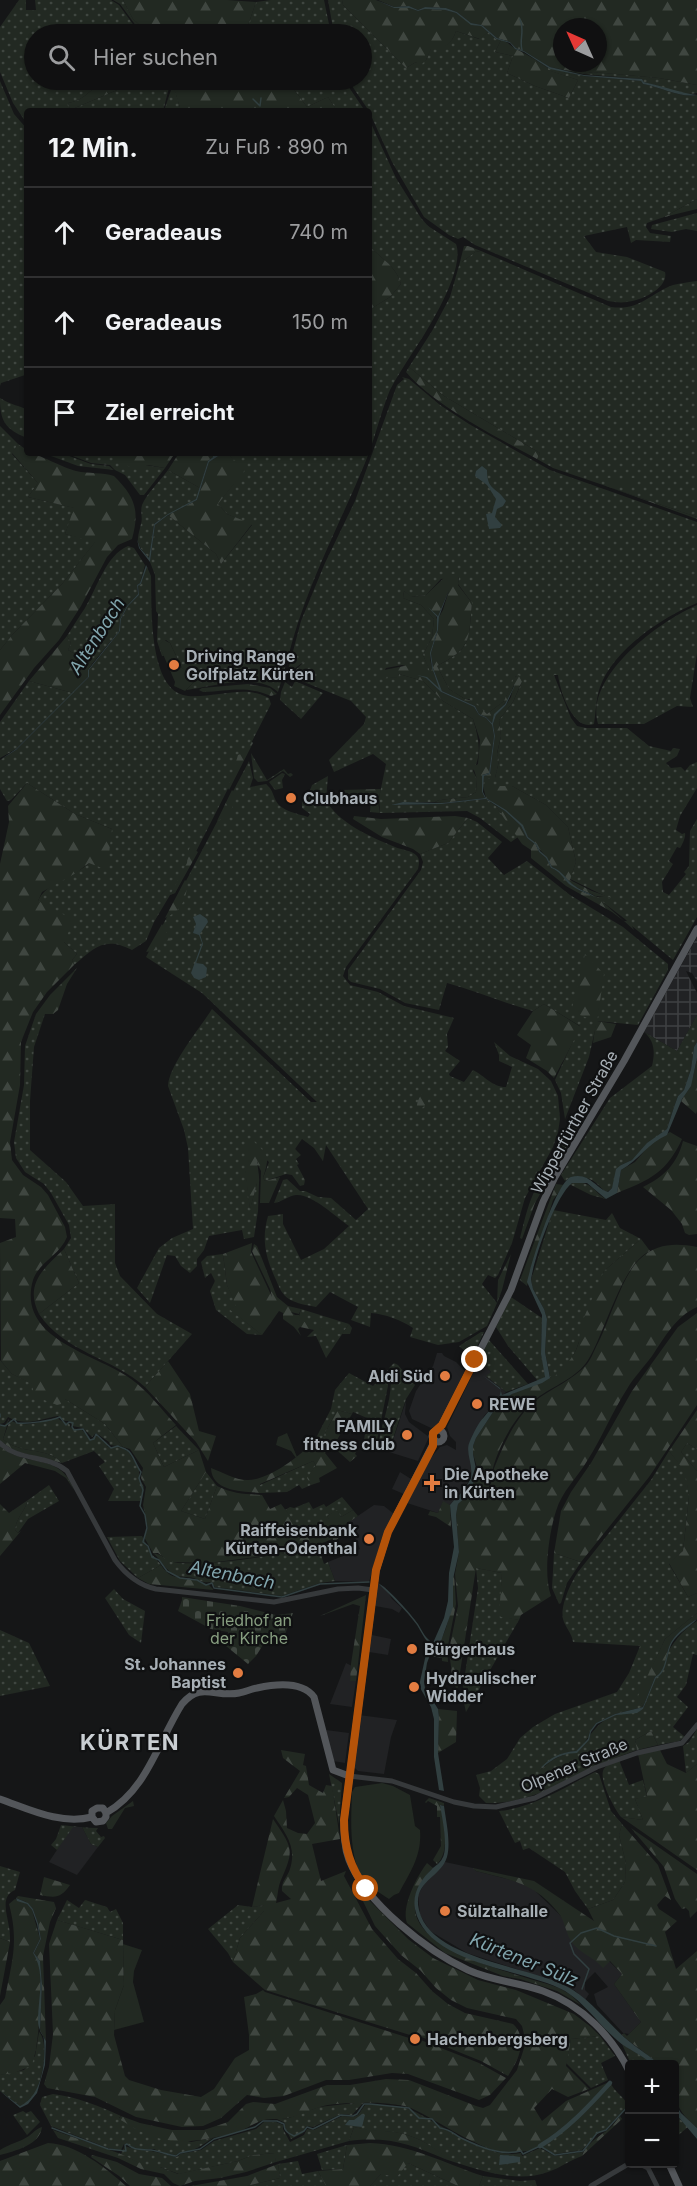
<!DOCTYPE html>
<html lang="de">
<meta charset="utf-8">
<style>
:root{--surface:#101011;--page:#19191a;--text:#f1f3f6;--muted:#9c9d9f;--line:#303031}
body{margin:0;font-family:Inter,sans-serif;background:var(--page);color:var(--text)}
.controls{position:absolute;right:18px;bottom:18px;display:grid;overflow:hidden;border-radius:6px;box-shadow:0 2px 4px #0004}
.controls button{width:54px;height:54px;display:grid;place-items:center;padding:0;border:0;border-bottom:2px solid var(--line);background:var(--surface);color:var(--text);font:30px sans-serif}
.compass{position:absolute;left:553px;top:18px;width:54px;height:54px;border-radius:50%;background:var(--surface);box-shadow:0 2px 4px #0004;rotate:315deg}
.stop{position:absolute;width:18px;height:18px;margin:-14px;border:4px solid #b45309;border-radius:50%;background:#fff}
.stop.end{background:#b45309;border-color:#fff;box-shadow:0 2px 6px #0008}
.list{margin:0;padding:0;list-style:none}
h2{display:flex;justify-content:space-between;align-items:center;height:78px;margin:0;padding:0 24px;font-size:26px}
h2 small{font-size:20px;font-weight:400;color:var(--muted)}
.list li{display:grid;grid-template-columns:39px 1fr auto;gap:18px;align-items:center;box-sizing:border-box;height:90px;padding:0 24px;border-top:2px solid var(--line)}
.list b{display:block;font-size:22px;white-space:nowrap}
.list em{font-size:20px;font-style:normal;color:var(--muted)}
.icon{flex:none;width:33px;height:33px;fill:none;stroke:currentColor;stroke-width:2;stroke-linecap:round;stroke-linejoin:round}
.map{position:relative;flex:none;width:697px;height:2186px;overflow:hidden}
.search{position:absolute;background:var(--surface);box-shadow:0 2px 4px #0004;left:24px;top:24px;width:348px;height:66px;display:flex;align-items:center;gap:15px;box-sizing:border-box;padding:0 21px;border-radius:33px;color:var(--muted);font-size:22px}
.panel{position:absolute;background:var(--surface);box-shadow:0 2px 4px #0004;left:24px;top:108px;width:348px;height:348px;border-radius:6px}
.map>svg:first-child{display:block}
.built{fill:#212224}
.industrial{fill:url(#industrial-grid)}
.grass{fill:url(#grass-dots);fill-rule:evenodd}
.forest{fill:url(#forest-firs);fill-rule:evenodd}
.cemetery{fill:url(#cemetery-stones)}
.park{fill:#222922}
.water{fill:#313f40}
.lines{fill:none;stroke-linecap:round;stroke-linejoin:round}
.stream{stroke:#313f40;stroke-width:1.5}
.canal{stroke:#313f40;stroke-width:4.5}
.minor{stroke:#36393b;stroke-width:5}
.major{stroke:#53565a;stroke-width:7}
.route{stroke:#b45309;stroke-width:8}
.poi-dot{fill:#e27c41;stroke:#101112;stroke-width:2}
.labels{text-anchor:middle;stroke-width:4.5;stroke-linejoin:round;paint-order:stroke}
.poi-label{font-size:16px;font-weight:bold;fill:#a8b0b6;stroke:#101112;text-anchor:start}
.street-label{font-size:16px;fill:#a8b0b6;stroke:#101112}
.park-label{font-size:16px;fill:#889f81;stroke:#101112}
.water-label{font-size:18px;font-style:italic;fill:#82a6ae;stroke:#101112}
.district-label{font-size:22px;font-weight:bold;letter-spacing:1.5px;fill:#c9ced2;stroke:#101112}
</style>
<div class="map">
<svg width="697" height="2186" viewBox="0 0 697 2186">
<defs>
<pattern id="industrial-grid" width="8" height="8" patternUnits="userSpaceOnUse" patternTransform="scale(1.5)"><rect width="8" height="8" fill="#212224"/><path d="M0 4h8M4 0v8" fill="none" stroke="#3e4042"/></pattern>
<pattern id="grass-dots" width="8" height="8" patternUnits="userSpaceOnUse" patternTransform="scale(1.5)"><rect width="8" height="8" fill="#222922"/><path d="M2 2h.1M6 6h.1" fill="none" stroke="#3f4640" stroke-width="1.8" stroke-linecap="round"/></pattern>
<pattern id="forest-firs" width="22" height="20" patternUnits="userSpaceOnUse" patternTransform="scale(1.5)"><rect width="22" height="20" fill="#222922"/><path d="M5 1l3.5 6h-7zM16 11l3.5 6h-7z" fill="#3f4640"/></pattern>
<pattern id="cemetery-stones" width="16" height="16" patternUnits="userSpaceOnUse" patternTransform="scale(1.5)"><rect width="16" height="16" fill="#222922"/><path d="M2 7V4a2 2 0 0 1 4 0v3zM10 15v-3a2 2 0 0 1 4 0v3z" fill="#3f4640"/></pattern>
</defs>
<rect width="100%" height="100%" fill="#151617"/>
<!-- built -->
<path class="built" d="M437 1353H442L444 1356 456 1362 465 1371 437 1426 431 1428 412 1419 409 1411 416 1391 433 1366Z
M480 1359 491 1372 487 1377 506 1392 484 1416 469 1444 472 1470 467 1485 450 1505 443 1502 438 1513 407 1503 429 1460 440 1447 447 1445 456 1450V1442L450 1436 447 1427Z
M406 1401 405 1414 409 1422 429 1437 418 1461 389 1452Z
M400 1472 411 1479 404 1494 392 1489Z
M374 1505 384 1506 394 1514 382 1538 369 1582 335 1581 328 1562 360 1549 353 1533 340 1537 337 1530Z
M378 1584 385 1587 392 1599 402 1608 399 1613 392 1609 375 1606Z
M372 1635 391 1639 388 1655 369 1652Z
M346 1663 352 1666 350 1681H356L352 1707 330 1704Z
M359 1715 397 1720 391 1737 384 1774 358 1771 354 1767Z
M326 1730 349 1733 345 1763 333 1761Z
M72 1827H82L91 1844 98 1847 77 1875 49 1862Z
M445 1862 473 1868 476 1871 523 1883 532 1888 559 1914 603 1967 609 1961 622 1974 614 1984 641 2022 629 2034 623 2033 597 2005 594 1994 608 1987 595 1972 585 1982V1990L589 1994 585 2000 574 1990 559 1983 467 1953 430 1931 420 1915 418 1895 427 1879Z"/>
<!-- industrial -->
<path class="industrial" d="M697 937V981L692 973 686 971 697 993V1015L677 1051 644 1032Z"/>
<!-- grass -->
<path class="grass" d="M19 0H26V10H36L35 0H111L119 5 140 34H34V80H107C95 82 88 100 68 103L70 110 129 85 138 80H171L163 111H27V124L13 103 0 72V27Z
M113 0H123L133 19 150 34H142L120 4Z
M271 0H324L331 34H245L256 2Z
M328 0H342L343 5 406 68 416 62 419 64 426 60 431 48C444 48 452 44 456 31L479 39 488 32 496 39 501 40 495 52 513 56 507 73 535 86 569 98 578 80 547 70 548 68 584 76 641 81 643 84C661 87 679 98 697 95V199L664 217 647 223 646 227 650 233 671 236 670 242 636 240 631 243 627 227 584 236 596 252 627 257 665 272C669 288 641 301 627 302 620 303 614 302 608 301L475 245 463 237 458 239 449 235 424 217 392 162 369 111 348 80H362V34H334Z
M593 72 659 78 697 85V93C679 97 661 86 644 82L642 79 583 74Z
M287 80H344L365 111H337L328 97 307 107Z
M0 81 14 114 27 129V363L25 375 1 383 0 386Z
M173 84 181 111H164Z
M369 119 396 178 421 218 428 226 456 244C466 270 426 333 411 355 404 366 396 378 390 390 380 414 375 439 365 463 344 514 319 562 301 614 292 639 286 667 278 692 258 672 211 687 186 690L198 678 189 675 182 668 170 643 166 640 160 645 164 656H162L157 641 158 614 156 611 155 575 150 562 155 525 168 515 216 554 221 564 252 525 227 514 218 504 244 470 227 453H369V310L390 297 401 284C396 266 382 259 369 246Z
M697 213V231L686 229 672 232 651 229 652 225Z
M481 251 611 307C640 311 649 294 673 285 681 283 689 282 697 281V517L553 468 537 459 540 453 444 396 409 367 432 331 450 297 460 262H462L475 252Z
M402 377 409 379 440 405 469 424 550 470 697 522V603C661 618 614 649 600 687 596 699 596 711 594 724 573 732 560 691 558 675H554L571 718 577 726 586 728H627L649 746 671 751 673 748 680 749 677 756 666 763 671 768 681 767 685 771 690 765 697 762V788L680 816 676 830 682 834 685 833C686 837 682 845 680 848L677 847 669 861 673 864 662 882 663 892 669 895 686 874 684 872 689 866 690 831 697 819V917L673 960 632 926 634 930 624 921H627L625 919 596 897H607L570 879 576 862 568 827 546 805 512 786H483L484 778H495L499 761 497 754 501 736 499 720 513 702 521 684 516 676 504 701 487 714 469 699H465L449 689 437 666C473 647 468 641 472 603L458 584 459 577 441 579 426 595 411 597 404 591 403 598 421 605 434 619 432 637 423 655 432 675 402 665 386 668 380 678 398 677 399 674 423 681 443 701 473 719C478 736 483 754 473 771L477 779 476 792 468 797 439 800 435 802H403L392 805 442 804 486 799 495 805 518 837 511 842 480 818 467 811 380 813 379 798 386 764 373 754 334 772 329 760 364 724 366 717 351 701 289 676 305 661 287 674 301 621 325 563 355 501 397 385 404 379Z
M0 398C10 405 22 406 27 410V438C5 429 0 421 0 398Z
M0 426 18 444 12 454 38 483 28 497 75 508 65 534 96 541 62 584 13 634 0 650Z
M43 453H61L91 464 109 466 114 470 78 466Z
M65 453H117L118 461 165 468 144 495H140L125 475 115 470 110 465 91 463Z
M168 470 200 488C199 491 199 495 197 498 194 502 162 518 154 524L149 559C136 542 136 544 141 524 143 518 140 512 142 505 147 493 160 481 168 470Z
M128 546 134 548 145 565 140 583 137 585 138 594 127 606 120 619 119 631 92 664 68 650 71 643 67 636C73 626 79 617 85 608 97 588 106 555 128 546Z
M147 567 151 576C152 604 148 685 183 695 193 698 208 695 219 694 238 692 252 689 269 698L271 704 175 893 170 895 154 922 146 941 132 950C105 936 95 947 74 965L72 960 77 954 64 942 38 901C47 882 71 878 87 865 97 856 104 841 112 829L75 814 27 783 11 800 7 801 0 789V760L16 750 89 677V670L120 631 121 619 128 606 139 595 138 586 141 584Z
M697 605V653L690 698 693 707 677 706 644 724H598C584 676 660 621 697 605Z
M29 681 73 693 16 749 0 758V722Z
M295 681 323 693 301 719 280 700 281 692 285 682 292 687Z
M251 753 267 780 284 769 288 774 291 773 293 775 290 777 283 771 267 781 258 782 254 778Z
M249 761 253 778 250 787 266 784C273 790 272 793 276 801 281 811 299 814 308 817L310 814 302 808V800L306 802 312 785 328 776 326 800C338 823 371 837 395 847 401 850 412 850 417 856 420 860 419 864 418 869L346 967 343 976 350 985 378 992 404 1006 454 1018 447 1034 448 1047 445 1051 460 1061 449 1074 450 1076 464 1082 473 1070C485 1076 492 1087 506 1087L512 1067 499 1061V1055L494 1042 510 1056 538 1069 551 1081 558 1096 560 1119 558 1132 553 1147 525 1198 512 1243 498 1275 495 1278 488 1275 482 1284 497 1303 487 1326 459 1342 438 1345 410 1337 413 1328C401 1320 385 1314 371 1313L370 1327 351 1320 358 1307 330 1292 316 1307C307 1305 297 1304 289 1299 282 1295 279 1287 276 1280 266 1258 261 1240 268 1216L283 1214V1224L301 1260 324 1249 349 1226C336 1217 311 1193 296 1195 288 1196 282 1202 274 1203L283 1180 287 1179 300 1191H305L318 1197 331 1198 356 1220 368 1209 326 1145 323 1161 314 1148 302 1139 295 1149 301 1155 296 1159 299 1164 297 1165 305 1180 304 1185 300 1186 292 1175 286 1174 265 1181 263 1178 269 1162 245 1142V1165L250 1209 257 1183H259L258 1211 254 1237 244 1239 242 1230 209 1236 204 1250 197 1259V1266L190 1273 181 1266 175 1256 167 1255 150 1303 137 1288 159 1248 172 1238 193 1229 188 1148 184 1130 168 1086C169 1065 200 1028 212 1009L311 1102H317L202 993 146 957Z
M282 773 285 774 282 780 283 788 275 790 269 782Z
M468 818 477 822 502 842 488 858 504 875 527 861 570 895 623 927 668 964V970L638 1025 597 1021 589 1057 565 1119 561 1093 555 1080 580 1026 544 1004 533 1011C504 1003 476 991 447 983L439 1010 405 1003 380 989 351 982 348 979V970L421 870 423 862 420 854 448 843ZM585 954 599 1002 597 1020Z
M36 1014H45L34 1047 30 1101V1150L66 1182 83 1206 115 1204V1263L120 1276 157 1314 192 1334 145 1387C113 1358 64 1352 39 1314L79 1283 64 1249 71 1238 69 1225 51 1193 44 1184 25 1172 16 1158 14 1142 24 1085 25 1046Z
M697 1015V1042L694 1047 691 1069 684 1090 678 1096 674 1107 667 1129 632 1160 621 1165 612 1188 607 1192C602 1190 601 1187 596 1183 588 1176 572 1175 565 1181L561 1175 610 1098 652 1066C655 1053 655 1041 644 1032L677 1051Z
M577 1182C595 1184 593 1192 606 1199L591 1195 569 1184Z
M553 1210 606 1220 612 1213 620 1228 641 1239 604 1271 576 1350 569 1363 553 1379 550 1377 545 1352 547 1319 544 1309 533 1289 531 1280Z
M223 1254 227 1285 237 1306 230 1309 262 1335 247 1334 216 1310 210 1291 215 1281 211 1273 205 1278 201 1262 207 1256Z
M511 1297 542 1318 541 1354 546 1375 543 1379 538 1381 508 1346 496 1327Z
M301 1309 349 1324 326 1358 316 1336 307 1337 315 1329 325 1332 298 1320Z
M481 1332H484L472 1357 459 1346Z
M489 1340 528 1384 506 1392 486 1376 491 1372 480 1359Z
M0 1360 12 1374 65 1399 105 1424 123 1447 110 1445 109 1442 96 1433 92 1437 83 1428 72 1426 70 1421H64L58 1416C39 1419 26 1427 8 1417L4 1423 0 1424Z
M394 1363 398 1365 415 1385 406 1399 389 1451 378 1447C381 1422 396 1393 389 1368Z
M388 1370V1386L377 1440 373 1438 367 1442 364 1441 367 1418 353 1412 352 1414 337 1410 322 1439 317 1436 331 1409 335 1390 349 1373 373 1386Z
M57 1418 63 1422 69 1423 71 1428 82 1430 91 1440 96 1435 107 1443V1446L110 1448 118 1447 128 1451 139 1469V1478L144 1487 141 1501H108L114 1489 99 1466 105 1462 94 1451 62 1463C46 1446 20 1455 3 1439L10 1420C25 1429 41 1421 57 1418Z
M176 1426 199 1450 164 1467 153 1443Z
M687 1443 697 1449V1471L681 1452Z
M669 1451 686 1472 689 1497 683 1551 669 1564 688 1597 697 1593V1613L665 1639 639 1696 643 1707 615 1714 596 1723 590 1731 588 1739 576 1751C560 1752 552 1758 541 1770 552 1759 561 1754 577 1752 589 1738 596 1722 615 1715 625 1712 634 1715 643 1709 656 1677 667 1639 697 1621V1655L693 1654 686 1685 677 1697 688 1707 673 1727 685 1737 679 1741 658 1745 651 1731 635 1740 637 1750C587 1766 540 1805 486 1803L479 1796 480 1788 476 1775 491 1771 507 1759 520 1738 533 1727 555 1714 617 1692 629 1673 640 1646 573 1642C572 1633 565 1627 563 1619 560 1606 571 1582 578 1572L651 1480Z
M313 1461 316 1465 308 1478 311 1485 302 1489 299 1485 287 1492 260 1493V1485Z
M206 1472 217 1486 205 1519 181 1511Z
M49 1485 59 1501 28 1519 18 1533 15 1530C16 1518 25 1511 28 1500Z
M342 1497 353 1510 341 1517 337 1511 327 1516 332 1524 305 1536 285 1510 290 1507 294 1508 309 1502 313 1509 324 1504 326 1507Z
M142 1536 151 1553 161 1565 138 1578 120 1561 107 1537Z
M318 1546 324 1564 328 1562 335 1581 320 1583 282 1596 215 1587 210 1582C203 1583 202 1581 196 1579 190 1576 183 1578 177 1576 166 1571 162 1561 153 1553 162 1554 168 1562 178 1563 220 1565 262 1556 304 1551Z
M554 1553 581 1562 567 1583 561 1603 559 1604 552 1588Z
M476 1568 502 1573 500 1616 519 1620 466 1712 462 1694 478 1588Z
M114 1589 123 1599 145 1611 141 1643 129 1635 105 1598Z
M0 1630 29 1643 50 1686 0 1696Z
M697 1729V1764L686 1773 683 1746 689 1742Z
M619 1760 629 1785 643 1780 647 1797 635 1799 643 1820 621 1817C614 1808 600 1782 603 1771 604 1765 614 1763 619 1760Z
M595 1772 599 1774 611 1811 622 1824 619 1835 626 1863 625 1882 613 1900 588 1909 575 1891 565 1872 529 1848 523 1850 520 1841 515 1843 499 1811C533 1808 565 1787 595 1772Z
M329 1774 342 1783 339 1824Z
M61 1825C73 1826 86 1828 98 1828L96 1831 101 1837 104 1836 105 1838 98 1847 91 1844 82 1827H73L57 1850 51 1845 56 1839Z
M0 1866 20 1872 15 1890C0 1896 7 1914 9 1927 10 1932 10 1937 10 1942L0 1938Z
M67 1900 79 1908 85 1900 107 1907 110 1912 116 1909 123 1923V1940L57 1920Z
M238 1905 252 1907 264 1905V1911L240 1938 233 1962 228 1953 208 1929Z
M39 2032C50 2043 42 2082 34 2095 31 2101 26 2104 20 2106L0 2091V2075L24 2070 35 2056Z
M600 2036 615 2056 601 2063 608 2080 591 2088 566 2063 571 2039Z
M622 2044 645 2058 651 2064H631Z
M611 2084C615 2092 623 2096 628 2105L605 2130 597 2134 582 2150 555 2154 542 2147C568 2131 590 2106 611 2084Z
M53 2094C78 2097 99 2106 121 2116L119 2118 191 2142 213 2138C202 2145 193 2153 180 2152L176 2155 160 2152 154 2149H139L124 2144 121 2150 108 2148 51 2126 40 2105 42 2097Z
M364 2102 352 2115 341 2114 313 2127 306 2126 303 2133 291 2139 285 2128V2123L277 2119 289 2118 319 2107Z
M370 2104C382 2106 400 2105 411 2110 443 2124 485 2160 521 2153L522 2156 540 2148 555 2156 583 2152 582 2156C570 2160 560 2168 548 2172 515 2184 476 2169 445 2159L446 2157C435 2149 423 2140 410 2136 392 2129 372 2133 354 2127L349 2141 276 2162 274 2153 253 2155 238 2161 179 2174 160 2167 149 2168 121 2154 125 2146C135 2150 142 2150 151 2151 159 2152 168 2156 177 2157L180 2154 201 2150 214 2141 256 2129 264 2122H276L283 2125V2129L290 2142 304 2135 307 2129 314 2130 342 2116 353 2117 358 2115 365 2105Z
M23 2111 26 2113 31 2111 40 2122 27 2135 13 2115Z
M675 2114 688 2127 676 2137 675 2135Z
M347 2145 343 2169 322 2170 317 2154Z
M298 2161 302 2174 318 2171 326 2186H247L280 2178 278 2164Z
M408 2163 458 2186H370L381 2174Z
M483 2176 520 2181 535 2180 537 2186H479Z"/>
<!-- forest -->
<path class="forest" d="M123 0H227L256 2 245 34H150L133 19Z
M342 0H376L394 8H409L418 11 425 9 445 10 456 13 471 24 481 26 488 32 480 39 456 31C452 44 444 49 431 49L426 60 420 66 416 62 406 68 343 5Z
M378 0H697V85L659 78 593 72 583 74 550 67 524 51 516 48 510 42 497 38 482 25 471 23 457 12 446 8 425 7 418 10 409 6 394 7ZM562 27H598V63H562Z
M501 40C509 42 511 47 518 50 528 55 538 61 548 68V70L578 80 569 98 535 86 507 73 513 56 495 52Z
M107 80H138L129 85 70 110 68 103C88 100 95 82 107 80Z
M172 80H287L307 107 328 97 337 111H261L260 107V111H181L173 85 170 89Z
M697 199V209L664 217Z
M369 246C382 259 396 266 401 284L390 297 369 310V288L372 287H369Z
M464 246H468L481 251 475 252 462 262H460Z
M409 367 444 396 540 453 537 459C497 437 436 407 406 372Z
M18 444 27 450V453C38 453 63 468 76 471 89 474 102 472 114 476 135 497 140 510 132 539L118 545 107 557 81 606 59 640 34 668 0 715V650L13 634 62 584 95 542 65 534 74 508 28 497 38 483 12 453Z
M117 453H175L165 468 148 465 135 469 117 461Z
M179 453H212L213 457 208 461 200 488 168 470Z
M223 453H227L245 470 218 504 227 514 252 524 221 564 216 554 168 515 197 500 209 462Z
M606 478H611L614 481 634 478C633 491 620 485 612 488L697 517V519L606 486 604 479Z
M448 574H457L459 576 458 585 472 603C468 641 473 647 437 666L449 689 465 699 473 701 487 714 504 701 514 678 519 675 522 681 513 702 499 720 501 736 497 753 499 761 495 778H484V776L490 774 495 736 493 724 496 715 506 705 511 697 514 683C512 690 511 697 506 702 500 710 495 713 492 723L486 717 479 714 475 706 442 691 433 668 431 653 438 630 439 617 443 610 449 590 438 616 435 614C442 627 433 639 431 652 428 663 436 678 440 689L426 678 441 692 474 707 479 715 486 718 492 725 494 736 489 773 482 775V792L485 798 442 803 435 802 439 800 468 797 476 792 477 779 473 767 478 764 480 740 473 719 443 701 423 681 399 674 398 677 380 679 379 671 414 664 431 674 423 655 432 637 434 619 421 605 403 598 404 591 412 597 426 595Z
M67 636 71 643 68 650 92 664 88 670V677L73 693 29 681Z
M248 684 270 688 277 694 271 696C245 685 230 691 203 692L199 690 202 688Z
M251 741 253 743 229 790 227 786 230 782 238 755 241 754Z
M27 783 75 814 112 829 107 870 89 863 76 873 42 892 38 901 74 920 64 942 77 954 72 960 74 965 47 992 33 1012 21 1042 20 1085 10 1142 12 1160 23 1175 41 1187 48 1195 65 1227 67 1237C60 1255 39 1262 33 1280 16 1340 97 1354 131 1379 148 1391 162 1410 176 1425L153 1443 164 1467 199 1450 206 1472 181 1511 205 1519 217 1486C233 1494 245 1494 262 1495L270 1509 281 1504 305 1536 331 1524 327 1516 337 1510 341 1517 353 1510 358 1516 337 1530 340 1537 335 1541 332 1539 304 1551 208 1563 170 1562 158 1553H153L144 1537 148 1528 143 1505 146 1487 141 1478 143 1468 130 1449 123 1447 105 1424 65 1399 61 1404 57 1405 34 1396 32 1384 12 1374 1 1361 0 1243 16 1237 15 1219 0 1218V864L9 822 8 806Z
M483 786H512L546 805 568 827 576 862 570 880 592 891 612 898 596 896 624 921 612 912 566 886 531 858V850L522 844 495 805 505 811 521 826 527 838 536 845 539 852 546 858 551 868C561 871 563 878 570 884 577 890 587 894 596 896 589 893 581 890 574 886 566 880 562 871 552 867 547 857 538 847 530 839 525 834 524 828 520 823 510 812 498 806 486 798Z
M381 789 378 802 380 813 370 812 371 799 338 793 340 790Z
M232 790 237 795 229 816 217 821Z
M354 816 381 819 455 816 468 818 448 843 420 854 413 849 382 837 353 819Z
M193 843 195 845V850L198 852 175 893 170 895 187 863 189 849Z
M185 880 187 882C187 900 181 911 165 918Z
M162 924 171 941 162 942 157 950 146 952Z
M585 954 604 974 597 1021 616 1024 611 1037 593 1043 596 1021 571 1012Z
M77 968 67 984 58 1010 53 1014H36L50 995Z
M544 1004 581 1027 554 1078 547 1071 526 1058 531 1045 517 1035 533 1011Z
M697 1058V1111L696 1114 681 1101 693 1077Z
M427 1090 429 1092C430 1101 426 1107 417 1111 416 1104 419 1093 427 1090Z
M582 1100 588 1104V1109L535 1203 522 1239 520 1238C524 1223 527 1207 534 1192 544 1172 555 1157 561 1135L562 1139 568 1128 585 1107V1104Z
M670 1132 682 1139C667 1172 650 1180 617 1193L621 1170 635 1162 651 1143Z
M251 1139C269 1155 270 1156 263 1178L265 1181 280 1177 269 1203H260L261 1171 257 1163 258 1157C256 1165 260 1173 259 1183H257L250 1210 245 1170V1142Z
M683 1141 697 1146V1234L689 1235 685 1233 682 1224 671 1210 643 1187C664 1177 677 1164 683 1141Z
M556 1184 564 1185 553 1200 527 1286 520 1280Z
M641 1239 650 1251C622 1263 605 1333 588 1360 577 1378 553 1386 537 1398 514 1416 497 1448 491 1476 502 1449 512 1421 535 1401 552 1388 573 1380 587 1364 591 1359 593 1353 596 1347 609 1324 622 1274 641 1258 657 1243 677 1243 697 1247V1307C675 1317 665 1337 652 1356 644 1367 634 1377 627 1389 612 1412 602 1438 587 1461 577 1478 562 1491 556 1511 549 1533 543 1574 551 1596L521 1615 519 1620 501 1617 499 1615 502 1573 476 1568 457 1692 452 1675 449 1650 458 1606 455 1574 459 1552 456 1515 458 1504 468 1495 477 1467 473 1454V1446L476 1438 499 1403 505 1397 550 1377 553 1378C566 1366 583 1349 579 1329L604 1271Z
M252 1243 251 1252 272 1297 270 1289 252 1251 254 1244 257 1246 277 1297 288 1306 301 1309 299 1314 291 1312 295 1315H299V1320L342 1334 349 1324 352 1328 350 1334H333L300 1327 298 1329 301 1336 294 1327 283 1319V1313L279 1311 262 1335 229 1309 236 1306 227 1285 223 1254Z
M64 1249 79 1283 39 1314C24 1284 44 1268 64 1249Z
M511 1254 502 1290 497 1303 498 1280Z
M697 1313V1405L649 1477 581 1562 554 1553 561 1511 571 1492 591 1463 632 1391 678 1327Z
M168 1361 190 1394 199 1431 216 1436 208 1461 196 1442 145 1387Z
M337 1410 352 1414 337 1440 357 1450 355 1454 357 1456 350 1462 331 1445 325 1453 337 1468 319 1478 320 1482 311 1485 307 1478 316 1465 313 1461 260 1484V1493C242 1491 212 1492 211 1468 222 1472 235 1480 247 1480 268 1481 305 1454 317 1436L322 1439Z
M697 1410V1449L687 1443 681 1452 697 1471V1593L688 1597 669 1563 683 1551 689 1497 685 1472 669 1451Z
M9 1419 3 1439C20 1455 46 1446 62 1463L15 1451 0 1441V1426L5 1425Z
M0 1446C26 1469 60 1451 74 1490L66 1478 55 1471 25 1463 0 1484Z
M28 1500C25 1511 16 1518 15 1530L18 1533 21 1531 0 1556V1504L9 1513Z
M443 1501 450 1505 451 1527 436 1517 428 1515 430 1511 438 1513Z
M161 1565C172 1582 180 1575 195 1580 201 1582 203 1585 209 1585L214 1590 149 1584 138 1578Z
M454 1573 456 1604 447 1650 448 1662 442 1661V1658L430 1656C455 1625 447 1609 454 1573Z
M366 1595 356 1681H350L351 1664 360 1606 353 1604 320 1616Z
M697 1613V1619C687 1625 677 1632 671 1642 665 1653 667 1671 655 1677L643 1707 638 1696 665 1639Z
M438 1709 457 1711 456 1742 438 1753 439 1717Z
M651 1731 658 1745 637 1750 635 1740Z
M281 1750 305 1754 303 1765 306 1766 309 1785 323 1793 326 1785 332 1786 340 1839 312 1844 321 1881 346 1871 344 1876 372 1929 398 1959 416 1973 432 1991 448 2004 465 2013 513 2024C529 2039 518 2061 508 2076L481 2061 419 2036 410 2035 265 1990 233 1962 240 1938 264 1911V1905L252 1907 273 1819C292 1847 295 1849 281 1880 278 1886 278 1895 276 1903L291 1899 282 1891C281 1881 287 1878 290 1869 297 1847 286 1834 274 1816L283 1800 286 1811 287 1828 298 1833 307 1834 315 1823 308 1795 297 1788 289 1797 284 1798 300 1771 283 1758Z
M660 1750 667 1764 686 1773 697 1764V1870L621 1817 643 1820 635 1799 647 1796 638 1754Z
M429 1798 444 1803V1806L441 1805C443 1822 451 1851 437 1864L433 1860 441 1846 440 1817H437V1806L428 1801 426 1803 425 1802Z
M133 1801 134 1806 125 1808 112 1829H108L106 1823 112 1816Z
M622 1824 658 1865 671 1900 665 1896 657 1905 659 1909 677 1921 665 1932 676 1969 697 1951V2128C671 2105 675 2097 674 2064H658C647 2053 634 2046 622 2035L624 2033 627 2036 641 2022 614 1984 622 1974 610 1961 603 1968C594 1957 579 1953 571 1941 566 1933 565 1923 560 1915 536 1883 511 1880 476 1871L473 1868 534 1881 594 1921 588 1909 613 1900 625 1882 626 1863 619 1835Z
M631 1828 697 1874V1911L690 1918 689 1911 686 1908 682 1909 675 1899 664 1867Z
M427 1863 433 1868C424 1876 421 1885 417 1896 397 1951 526 1975 559 1988L571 1995 581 2005 557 1991 520 1979 503 1976 445 1953 407 1923C401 1907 417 1876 427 1863Z
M44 1877 70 1885C61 1898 56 1898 40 1895Z
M364 1895 408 1939 433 1958 478 1980 516 1990 574 2014 591 2027 600 2036 571 2039 566 2066 589 2089 568 2097 552 2089 534 2108 542 2121 566 2101 609 2082C593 2099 550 2148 527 2151 521 2151 515 2153 509 2153 485 2154 434 2118 411 2108 402 2104 373 2102 362 2103 348 2103 330 2103 317 2108 307 2111 297 2117 287 2118 280 2120 271 2118 264 2120 258 2121 248 2128 240 2131 210 2140 177 2147 146 2134 137 2130 128 2124 119 2119L121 2116 140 2123 172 2130H204L228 2122 246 2104 253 2102 275 2104 327 2085H350L386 2079 409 2080 476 2106 483 2108 490 2105 517 2070 526 2042 522 2026 516 2019 467 2008 451 2000 436 1988 420 1970 401 1955 375 1926 361 1897Z
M18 1896 54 1902 56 1908 50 1922 43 1956 46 2041 40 2031 42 1984 40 1961 34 1953 41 1939 38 1923 33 1909 26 1902 16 1898Z
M15 1899 27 1904 32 1910 40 1939 33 1953C35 1956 37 1958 38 1961 44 1976 39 2053 31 2066L14 2073 0 2075V2005L5 1998C12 1961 19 1942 9 1904Z
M57 1920 123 1940 124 1985 115 2010 114 2035 125 2076 129 2080 161 2090 201 2097 214 2089 235 2058 249 2050V2035L244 1997 256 1994 263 1990 265 1992 409 2038 418 2039 479 2063 506 2078 490 2095 479 2100 408 2074 392 2073 349 2080H326L284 2096 264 2098 247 2095 221 2118 203 2126 182 2127 136 2117 95 2097 47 2088 44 2084 49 2067 53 2034 49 1944Z
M0 1938 10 1942 0 1996Z
M620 2116 622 2119 582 2156C586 2144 597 2138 606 2131 612 2127 616 2121 620 2116Z
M42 2127C40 2145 15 2151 0 2155V2150C9 2144 20 2142 29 2136 34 2132 36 2129 42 2127Z
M354 2127C372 2132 392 2129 410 2136 423 2140 436 2149 447 2157L445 2159C410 2144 388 2136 349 2141Z
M53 2130 121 2154 149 2167H160L178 2174 238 2161 253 2155 275 2153 276 2162 246 2172 220 2178 195 2181 180 2186 173 2183 164 2174 141 2169 118 2158 58 2138Z
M48 2143C76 2144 106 2168 126 2186H0V2161Z
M370 2143C410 2144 446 2164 483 2176L479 2186H458L408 2163 397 2177 381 2174 370 2186H326L318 2171 343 2169 347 2145Z
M92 2155 117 2162 139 2174 162 2178 171 2186H130L119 2176 91 2157Z
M278 2164 280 2178 247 2186H191L247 2176Z"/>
<!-- cemetery -->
<path class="cemetery" d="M182 1597 240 1606 276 1615 293 1613 284 1637 271 1632 256 1656 248 1664 226 1646 228 1632 211 1629 178 1611 182 1600Z"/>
<!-- park -->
<path class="park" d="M164 640 170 643 182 668 198 678 185 691 174 686 175 682 159 645Z
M287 1433 297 1457 296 1458 291 1451 276 1445 278 1437Z
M382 1783 393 1786 410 1795 415 1826 420 1830C422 1855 411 1871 399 1893L394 1895 389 1899C380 1893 365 1885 360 1874 349 1849 351 1819 352 1792L355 1787Z
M123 1944 142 1950 134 1971 133 1982 144 2022 114 2030 115 2010 124 1985Z"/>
<!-- water -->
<path class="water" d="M376 0 394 7 409 6 418 10 425 7 446 8 457 12 471 23 482 25 497 38 510 42 516 48 524 51 550 67 584 75 642 79 644 82C662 86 681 93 697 95 679 98 661 87 643 84L641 81 584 76 550 69 524 52 515 49 510 43 496 39 481 26 471 25 456 13 445 10 425 9 418 11 409 8H394Z
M212 453 214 456 223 453 209 462 197 500 168 515 155 525 150 562 139 548 137 539 140 548 149 558 154 524 168 514 196 499 208 461 213 457Z
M482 466 487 470C487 491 496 486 506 501L503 506 497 509 495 517 502 525 500 528 489 529 486 514 492 513 496 499 487 485 475 476 476 471Z
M146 565 147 567 141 584 138 586 139 595 128 606 121 619 120 631 89 670V677L16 750 0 760 16 749 88 677V670L119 631 120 619 127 606 138 594 137 585 140 583Z
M449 590 439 617 438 630 431 653 433 668 442 691 475 706 479 714 486 717 492 723 494 714 505 704 516 683 506 705 496 715 493 724 495 736 490 774 484 776 483 792 486 798 506 810 523 825 528 837 537 844 540 851 547 857 552 867C563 871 566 880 575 886 581 891 591 893 595 897 586 893 577 890 569 884 563 878 560 871 551 868L546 858 539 852 536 845 527 838 521 826 505 811 486 799 442 804 391 805 403 802 442 803 485 798 482 792V775L489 773 494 736 492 725 486 718 479 715 474 707 441 692 426 678 417 675 427 677 439 688 432 668 430 653 437 630V617L428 607 438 616Z
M200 914 207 919 208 922 200 934 203 944 196 963 203 964 207 968 206 977 199 980 194 978 191 973 202 943 199 935 193 933 196 924 193 917Z
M697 1042V1058L693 1077 691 1086 682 1099 667 1135C648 1143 639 1160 621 1170L617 1193 606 1199 587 1183H572C555 1197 534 1258 531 1280L533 1289 544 1309 547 1319 545 1352 550 1378 542 1383 512 1394 499 1403 476 1438 473 1446V1454L477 1474 468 1495 458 1504 456 1515 459 1552 453 1579V1607L440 1644 430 1655 427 1663 424 1682 425 1688 438 1709 439 1717 438 1753 444 1791 439 1790 434 1757V1719L431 1707 419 1686 426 1654 431 1645C424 1639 422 1633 417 1625 407 1611 389 1594 378 1583 388 1588 411 1614 418 1624 423 1632 425 1638 433 1643L444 1618 448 1601 449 1573 454 1547 450 1505C457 1496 467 1489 470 1479 475 1466 464 1453 470 1441 473 1434 478 1423 484 1417 490 1409 500 1401 501 1390L482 1375 500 1388 502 1395 545 1377 541 1354 542 1315 527 1282C531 1264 556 1182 571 1177 590 1172 596 1189 608 1192L612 1188 616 1169 621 1165 632 1160 647 1143 667 1129 674 1107 678 1096 684 1090 691 1069 694 1047Z
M697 1619C690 1627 678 1633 672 1643 666 1654 668 1672 656 1678L643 1709 637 1713 616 1715 597 1724 591 1732 589 1740 577 1753C558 1754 553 1760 540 1769 549 1758 560 1752 576 1751L588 1739 590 1731 596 1723 615 1714 643 1707 655 1677C667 1671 665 1653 671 1642 677 1632 687 1625 697 1619Z
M440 1805 444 1806C446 1821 451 1842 447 1857 441 1878 412 1881 419 1910 431 1962 535 1965 573 1990 595 2004 610 2026 630 2042 639 2050 650 2055 658 2064H651C642 2054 628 2050 618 2041 599 2025 586 2004 565 1991 526 1969 426 1965 415 1909 412 1893 421 1879 432 1869 435 1866 440 1863 442 1859 449 1849 442 1817 440 1805Z
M16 1898 28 1903 33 1909 38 1923 41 1939 34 1953 40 1961 42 1984 40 2031 46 2041 45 2065 37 2093 28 2104 20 2108 0 2091 20 2106C41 2097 46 2063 44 2041 44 2033 38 2032 38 2020 38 1998 46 1974 33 1953L40 1939 37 1924 32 1910 27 1904 17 1901Z
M674 2102 681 2113 697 2128V2139L675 2113Z
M362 2114 365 2115 362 2127 345 2125 349 2120H354Z
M500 2155C503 2155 518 2156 520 2157V2162L499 2165Z"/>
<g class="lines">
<!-- stream -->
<path class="stream" d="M520 19C525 30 519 40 522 50
M253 99 259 105
M260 106 261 98
M0 1414V1417
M0 1425 5 1426 14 1419 17 1423C29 1424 50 1421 60 1417L66 1425 69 1422 73 1423 72 1427 74 1430 83 1429 90 1440 94 1439 96 1434 111 1448 118 1446C121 1448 124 1448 127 1450 133 1453 136 1466 141 1472L139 1478 143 1490 140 1506 145 1515 147 1528 143 1542 148 1546 152 1557 159 1560 167 1571 180 1578 197 1580 206 1585 212 1583 214 1588 282 1597 320 1584 369 1582
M582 1989 589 1969 574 1954 570 1943 581 1933 597 1928 614 1936 656 1946
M52 2128 108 2149 126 2151 125 2145 127 2144C135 2151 141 2149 151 2150 159 2151 168 2155 176 2156L180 2153 200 2149 214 2139 255 2127 263 2121H277L284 2124C284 2131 288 2133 294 2136L304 2131 307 2127 313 2129 341 2115 353 2116 357 2114 364 2104H370L409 2108 419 2118 432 2119 440 2128C452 2130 452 2133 461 2138 480 2147 500 2156 521 2151L523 2154 540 2146 555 2155 583 2151 597 2133 606 2130 630 2104"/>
<!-- canal -->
<path class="canal" d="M540 2146C567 2130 589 2106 610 2083"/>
<!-- minor -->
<path class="minor" d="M0 1443C19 1462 47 1454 67 1471L115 1560C126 1575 138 1585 156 1589L274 1602 338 1589 358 1588 373 1590
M349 1776 392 1781 454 1802 474 1806 496 1807 535 1798 597 1767 637 1753 682 1743 697 1725
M640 2164 648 2168 657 2186
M591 2186 630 2163"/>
<!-- major -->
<path class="major" d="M439 1430 511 1290 543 1202 555 1177 624 1061 697 929
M432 1436a6 6 0 1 1 12 0a6 6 0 1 1-12 0Z
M435 1440 388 1532 376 1571 344 1820C344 1834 344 1847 349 1860 366 1903 427 1951 468 1970 492 1981 518 1982 543 1991 582 2005 613 2037 630 2073
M0 1799C29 1809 60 1825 92 1817
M92 1817 96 1822 103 1821 106 1817V1813C147 1790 158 1742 182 1704 201 1681 215 1698 239 1693 245 1692 251 1689 257 1688 275 1684 302 1681 314 1697L333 1770 349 1776
M92 1817V1811L97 1808H103L106 1813
M669 2164 679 2186"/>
</g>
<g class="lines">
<!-- route -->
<path class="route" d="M366 1889C350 1867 344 1847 344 1820L376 1570 388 1532 433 1446V1433L442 1425 475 1360"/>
</g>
<!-- markers -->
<g class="poi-dot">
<circle cx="174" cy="665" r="6"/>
<circle cx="291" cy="798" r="6"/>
<circle cx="445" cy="1376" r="6"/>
<circle cx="477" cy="1404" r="6"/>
<circle cx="407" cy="1435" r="6"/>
<path d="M429 1474h6v6h6v6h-6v6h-6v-6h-6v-6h6z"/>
<circle cx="369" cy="1539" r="6"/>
<circle cx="412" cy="1649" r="6"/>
<circle cx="238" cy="1673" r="6"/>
<circle cx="414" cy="1687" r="6"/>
<circle cx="445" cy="1911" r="6"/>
<circle cx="415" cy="2039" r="6"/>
</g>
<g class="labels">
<!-- poi labels -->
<g class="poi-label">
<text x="186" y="662">Driving Range<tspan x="186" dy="18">Golfplatz Kürten</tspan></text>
<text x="303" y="804">Clubhaus</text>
<text x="433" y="1382" text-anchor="end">Aldi Süd</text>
<text x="489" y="1410">REWE</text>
<text x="395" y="1432" text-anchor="end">FAMILY<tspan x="395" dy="18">fitness club</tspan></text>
<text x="444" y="1480">Die Apotheke<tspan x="444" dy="18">in Kürten</tspan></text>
<text x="357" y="1536" text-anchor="end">Raiffeisenbank<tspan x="357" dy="18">Kürten-Odenthal</tspan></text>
<text x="424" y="1655">Bürgerhaus</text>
<text x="226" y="1670" text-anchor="end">St. Johannes<tspan x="226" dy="18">Baptist</tspan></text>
<text x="426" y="1684">Hydraulischer<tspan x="426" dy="18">Widder</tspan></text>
<text x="457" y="1917">Sülztalhalle</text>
<text x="427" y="2045">Hachenbergsberg</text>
</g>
<!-- street labels -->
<g class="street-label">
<text transform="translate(574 1122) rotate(-61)" y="6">Wipperfürther Straße</text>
<text transform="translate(574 1765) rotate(-23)" y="6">Olpener Straße</text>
</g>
<!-- park labels -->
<g class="park-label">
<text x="249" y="1626">Friedhof an<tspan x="249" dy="18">der Kirche</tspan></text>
</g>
<!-- water labels -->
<g class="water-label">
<text transform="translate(97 636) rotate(-57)" y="6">Altenbach</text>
<text transform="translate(232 1575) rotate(11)" y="6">Altenbach</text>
<text transform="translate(524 1960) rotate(22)" y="6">Kürtener Sülz</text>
</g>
<!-- district labels -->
<g class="district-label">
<text x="130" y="1750">KÜRTEN</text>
</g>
</g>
</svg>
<div class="controls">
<button>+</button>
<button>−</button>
</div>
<svg class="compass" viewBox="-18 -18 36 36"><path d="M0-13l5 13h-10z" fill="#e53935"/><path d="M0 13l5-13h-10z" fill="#9c9d9f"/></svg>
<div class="stop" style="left:366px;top:1889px"></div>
<div class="stop end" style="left:475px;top:1360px"></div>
<div class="search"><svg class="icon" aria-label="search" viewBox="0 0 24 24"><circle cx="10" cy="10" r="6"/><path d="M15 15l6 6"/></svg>Hier suchen</div>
<section class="panel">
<h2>12 Min.<small>Zu Fuß · 890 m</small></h2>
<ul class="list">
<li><svg class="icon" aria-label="ahead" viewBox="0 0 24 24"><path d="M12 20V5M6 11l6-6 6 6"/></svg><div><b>Geradeaus</b></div><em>740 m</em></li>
<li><svg class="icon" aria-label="ahead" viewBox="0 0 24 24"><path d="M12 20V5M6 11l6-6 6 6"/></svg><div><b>Geradeaus</b></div><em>150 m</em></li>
<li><svg class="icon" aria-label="arrive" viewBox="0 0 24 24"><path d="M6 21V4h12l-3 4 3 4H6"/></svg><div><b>Ziel erreicht</b></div></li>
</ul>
</section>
</div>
